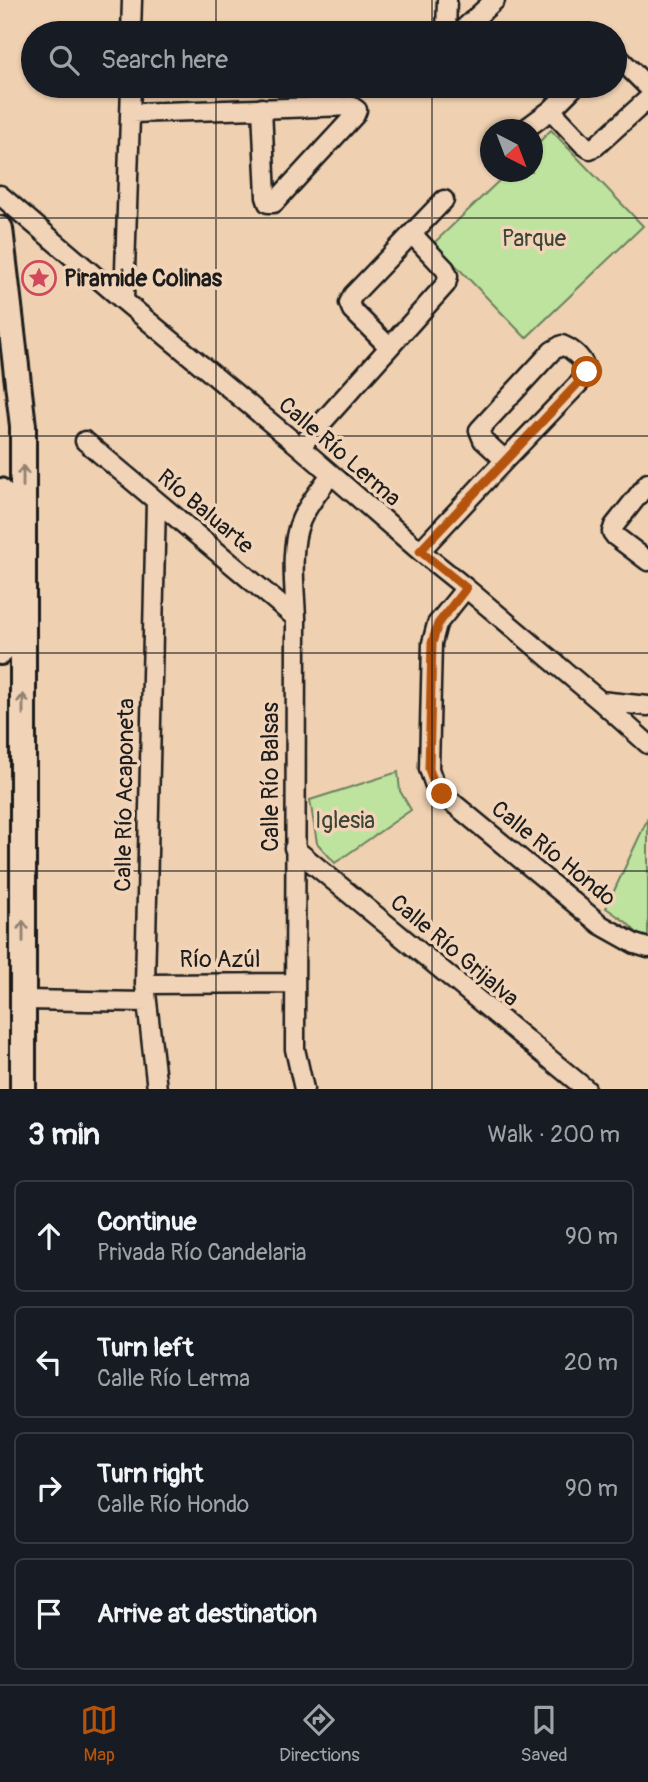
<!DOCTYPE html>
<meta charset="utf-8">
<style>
:root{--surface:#171b24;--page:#20242c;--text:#f1f3f6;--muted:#9ea1a6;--line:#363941;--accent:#b45309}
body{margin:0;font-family:Pangolin,sans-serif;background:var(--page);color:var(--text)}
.compass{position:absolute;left:480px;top:119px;width:63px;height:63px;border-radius:50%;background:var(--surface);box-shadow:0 2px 5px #0004;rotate:138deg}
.stop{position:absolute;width:21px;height:21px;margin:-16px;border:5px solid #b45309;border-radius:50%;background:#fff}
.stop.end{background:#b45309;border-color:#fff;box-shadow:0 2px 7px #0008}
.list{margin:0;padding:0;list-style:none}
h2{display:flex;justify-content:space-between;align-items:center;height:91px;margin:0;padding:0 28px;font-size:30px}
h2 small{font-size:23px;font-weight:400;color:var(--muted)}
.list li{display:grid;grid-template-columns:46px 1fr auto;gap:21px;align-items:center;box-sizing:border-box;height:112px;margin:0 14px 14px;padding:0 14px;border:2px solid var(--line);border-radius:10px}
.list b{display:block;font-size:26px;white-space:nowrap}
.list p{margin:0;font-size:23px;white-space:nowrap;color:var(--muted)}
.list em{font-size:23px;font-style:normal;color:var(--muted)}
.icon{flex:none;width:38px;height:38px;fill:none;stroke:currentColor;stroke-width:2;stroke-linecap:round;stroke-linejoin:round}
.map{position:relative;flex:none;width:648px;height:1089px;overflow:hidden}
.search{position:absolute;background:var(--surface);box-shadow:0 2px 5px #0004;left:21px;right:21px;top:21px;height:77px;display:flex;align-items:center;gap:18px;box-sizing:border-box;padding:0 24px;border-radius:38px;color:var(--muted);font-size:26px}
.sheet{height:595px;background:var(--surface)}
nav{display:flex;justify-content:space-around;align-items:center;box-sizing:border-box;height:98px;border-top:2px solid var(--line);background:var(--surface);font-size:19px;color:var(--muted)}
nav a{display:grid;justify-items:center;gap:4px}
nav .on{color:var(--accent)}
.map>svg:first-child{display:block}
.park{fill:#bde39e;stroke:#6c805d;stroke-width:2}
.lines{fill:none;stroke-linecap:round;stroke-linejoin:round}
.street-casing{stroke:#1c1c1c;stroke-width:23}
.secondary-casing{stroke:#1c1c1c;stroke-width:30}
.street{stroke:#f1d3b7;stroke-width:18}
.secondary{stroke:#f1d3b7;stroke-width:24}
.oneway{stroke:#918171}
.route{stroke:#b45309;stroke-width:9}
.grid{fill:none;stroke:#1c1c1c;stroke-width:2;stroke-opacity:0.55}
.labels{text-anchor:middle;stroke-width:7;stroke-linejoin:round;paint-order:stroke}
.park-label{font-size:23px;fill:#3c4436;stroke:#f1d3b7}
.poi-label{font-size:23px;font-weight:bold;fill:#1c1c1c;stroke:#f1d3b7;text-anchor:start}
.street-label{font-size:23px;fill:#1c1c1c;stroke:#f1d3b7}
</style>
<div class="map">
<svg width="648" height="1089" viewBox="0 0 648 1089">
<rect width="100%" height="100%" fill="#efd1b2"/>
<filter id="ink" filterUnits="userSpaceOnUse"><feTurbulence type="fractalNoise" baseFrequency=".0143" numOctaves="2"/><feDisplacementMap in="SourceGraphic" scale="14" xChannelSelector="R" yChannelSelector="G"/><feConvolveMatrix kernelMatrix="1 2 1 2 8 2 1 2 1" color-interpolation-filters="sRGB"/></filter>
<g filter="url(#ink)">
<!-- park -->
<path class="park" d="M551 130 643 226 526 338 434 243 508 172H532L533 148Z
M398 772 400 791 411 810 335 863 317 843 310 800Z
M648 818V944L626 922 606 908Z"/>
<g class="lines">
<!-- street casing -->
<g class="street-casing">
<path id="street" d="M131 33 132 0
M446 33 447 0
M459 33 495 0
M615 54 648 87
M551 110 584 145 590 149 596 146 648 99
M131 113 351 106 357 110 355 115 274 203H268L266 197 262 108
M524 130 551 110 575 86
M0 195 124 301 300 447 420 551 466 588 600 701 648 744
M124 301 131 86
M389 347 352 310 349 303 353 295 444 200
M85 441 296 618
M300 447 446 284 448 276 445 269 412 234
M648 483 614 526 612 532 615 536 648 561
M156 501 145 984 157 1089
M420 551 505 460 584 378 587 372C583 359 574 350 562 345L552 351 479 430 483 440 505 460
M466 588 437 624 432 643 429 769 434 783 442 794 601 925 635 944 648 948
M600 701 648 706
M294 848 586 1089
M145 984 295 983
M23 1000 147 1002
M304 1089 295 1049 296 618C295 590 289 546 301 520 308 504 321 489 331 474"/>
</g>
<!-- secondary casing -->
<g class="secondary-casing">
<path id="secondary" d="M0 229 23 426V1089
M0 491 2 526 0 652"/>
</g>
<!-- street -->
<use href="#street" class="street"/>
<!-- secondary -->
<use href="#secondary" class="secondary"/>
</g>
<!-- one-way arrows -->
<defs><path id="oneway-shaft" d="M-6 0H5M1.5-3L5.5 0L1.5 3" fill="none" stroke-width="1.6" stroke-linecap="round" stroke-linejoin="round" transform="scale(1.75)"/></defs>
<g class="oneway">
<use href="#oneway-shaft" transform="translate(23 476) rotate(-90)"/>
<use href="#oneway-shaft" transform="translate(23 704) rotate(-90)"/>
<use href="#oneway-shaft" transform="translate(23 931) rotate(-90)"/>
</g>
</g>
<g class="lines" filter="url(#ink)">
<!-- route -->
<path class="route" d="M442 794 434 783 429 769 432 643 438 624 466 588 420 551 583 378 587 372"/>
</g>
<!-- grid -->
<path class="grid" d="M216 0V33M432 0V33M216 86V1089M432 86V1089M0 218H648M0 436H648M0 653H648M0 871H648"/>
<!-- icons -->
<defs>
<g id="sight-ring" transform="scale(1.75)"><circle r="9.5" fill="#f1d3b7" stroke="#d1495b" stroke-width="1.5"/><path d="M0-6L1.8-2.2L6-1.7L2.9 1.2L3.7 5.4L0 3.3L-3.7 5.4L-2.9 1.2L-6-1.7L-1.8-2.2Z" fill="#d1495b"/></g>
</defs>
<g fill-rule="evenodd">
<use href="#sight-ring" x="39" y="278"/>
</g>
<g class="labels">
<!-- park labels -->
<g class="park-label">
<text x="534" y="246">Parque</text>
<text x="345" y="828">Iglesia</text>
</g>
<!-- poi labels -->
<g class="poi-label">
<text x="64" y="286">Piramide Colinas</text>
</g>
<!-- street labels -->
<g class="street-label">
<text transform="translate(340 451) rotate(41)" y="8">Calle Río Lerma</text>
<text transform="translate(206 511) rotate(40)" y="8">Río Baluarte</text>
<text transform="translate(270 777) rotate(-90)" y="8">Calle Río Balsas</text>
<text transform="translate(124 795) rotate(-89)" y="8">Calle Río Acaponeta</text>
<text transform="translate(554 853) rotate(39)" y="8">Calle Río Hondo</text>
<text transform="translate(455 950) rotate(40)" y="8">Calle Río Grijalva</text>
<text x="220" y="967">Río Azúl</text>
</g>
</g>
</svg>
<svg class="compass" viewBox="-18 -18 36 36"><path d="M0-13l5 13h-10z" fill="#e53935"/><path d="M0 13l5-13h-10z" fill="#9ea1a6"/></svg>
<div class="stop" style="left:587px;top:372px"></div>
<div class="stop end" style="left:442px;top:794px"></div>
<div class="search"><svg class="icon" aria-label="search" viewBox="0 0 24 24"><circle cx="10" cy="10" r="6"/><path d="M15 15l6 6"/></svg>Search here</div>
</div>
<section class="sheet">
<h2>3 min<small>Walk · 200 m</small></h2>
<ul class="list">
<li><svg class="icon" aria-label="ahead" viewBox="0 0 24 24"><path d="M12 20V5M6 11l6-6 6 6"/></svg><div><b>Continue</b><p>Privada Río Candelaria</p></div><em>90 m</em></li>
<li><svg class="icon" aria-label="left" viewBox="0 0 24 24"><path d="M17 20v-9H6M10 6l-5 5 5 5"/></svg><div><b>Turn left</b><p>Calle Río Lerma</p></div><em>20 m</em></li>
<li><svg class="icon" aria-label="right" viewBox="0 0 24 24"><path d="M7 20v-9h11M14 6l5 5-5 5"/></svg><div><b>Turn right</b><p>Calle Río Hondo</p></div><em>90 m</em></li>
<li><svg class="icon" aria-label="arrive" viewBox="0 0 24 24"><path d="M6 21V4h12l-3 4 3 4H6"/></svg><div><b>Arrive at destination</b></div></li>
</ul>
</section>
<nav>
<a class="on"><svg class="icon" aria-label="map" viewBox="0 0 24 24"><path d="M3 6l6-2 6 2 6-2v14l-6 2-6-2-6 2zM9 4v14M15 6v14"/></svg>Map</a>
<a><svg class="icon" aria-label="directions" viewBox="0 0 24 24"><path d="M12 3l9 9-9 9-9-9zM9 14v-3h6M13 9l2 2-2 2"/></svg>Directions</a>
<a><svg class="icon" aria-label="saved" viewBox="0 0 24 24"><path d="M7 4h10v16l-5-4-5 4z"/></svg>Saved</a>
</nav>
